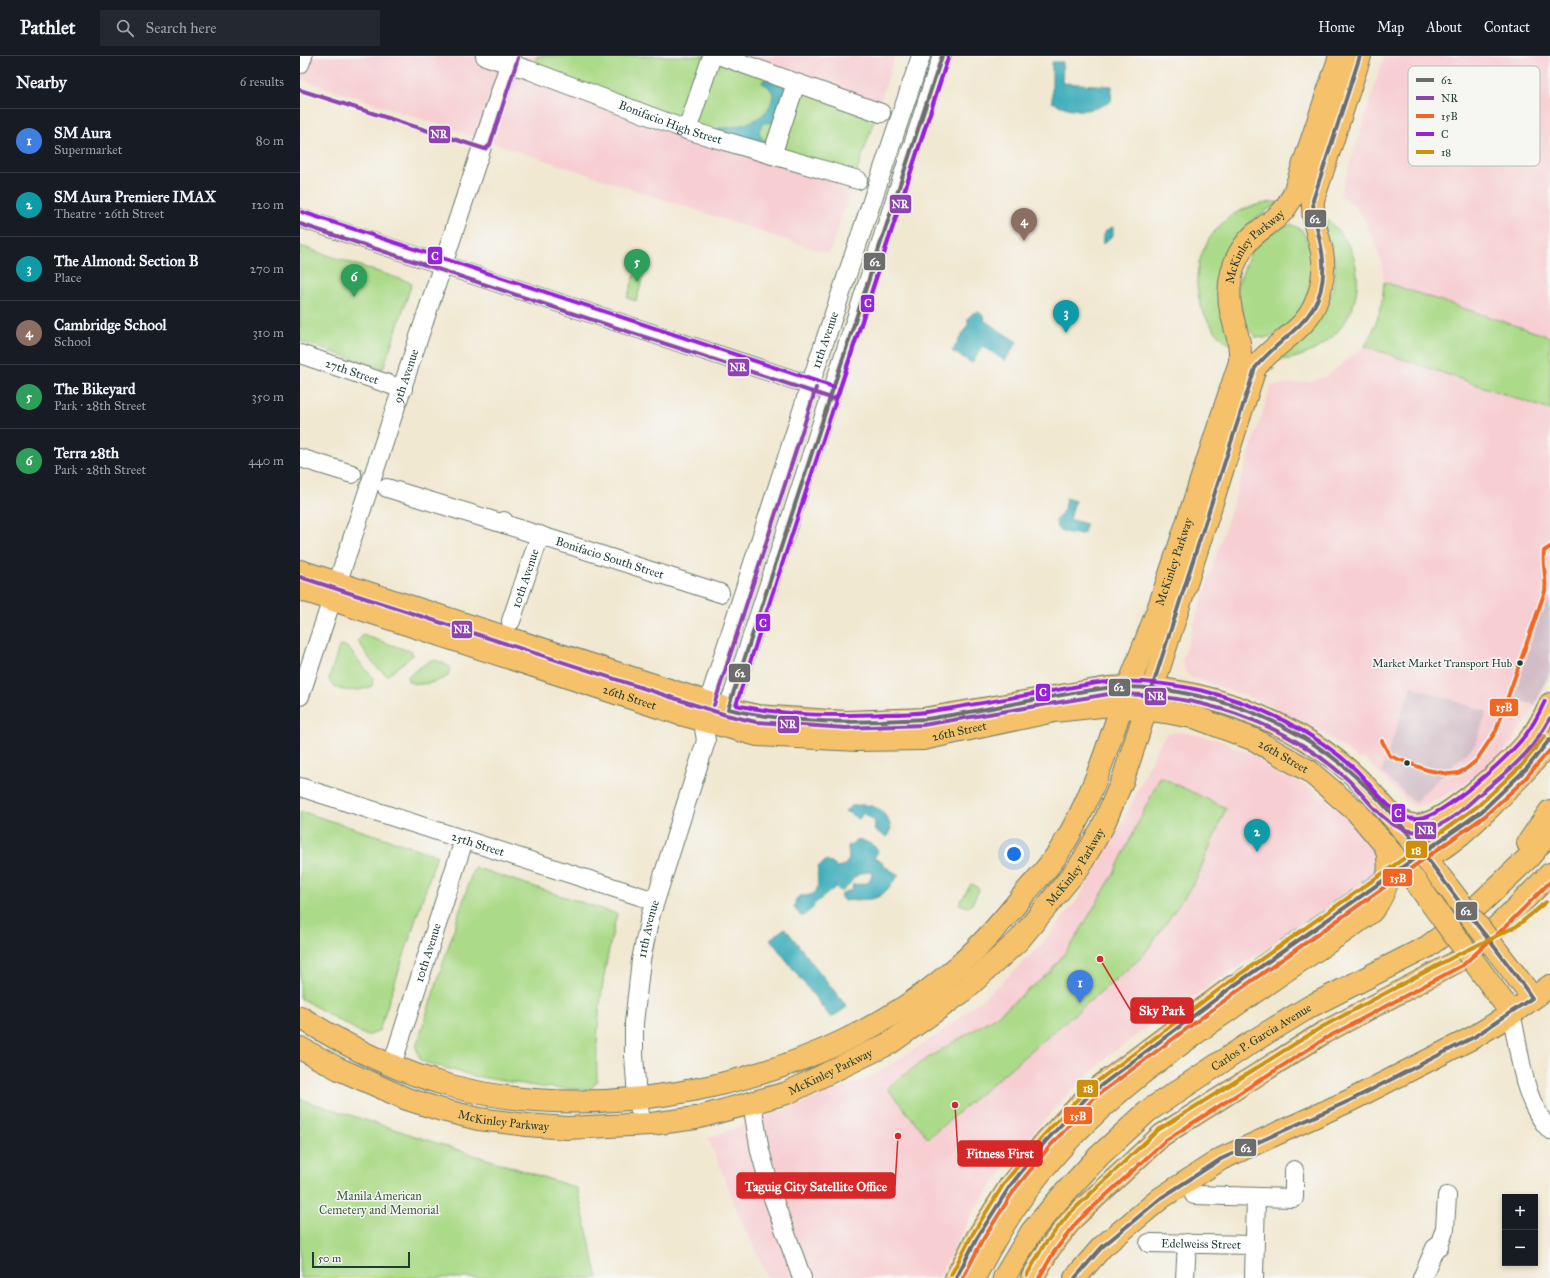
<!DOCTYPE html>
<meta charset="utf-8">
<style>
:root{--surface:#171b24;--page:#242831;--text:#f1f3f6;--muted:#9ea1a6;--line:#363941;--accent:#d1495b}
body{margin:0;font-family:"IM FELL Great Primer",serif;background:var(--page);color:var(--text)}
.controls{position:absolute;right:12px;bottom:12px;display:grid;overflow:hidden;border-radius:0px;box-shadow:0 2px 6px #0003}
.controls button{width:36px;height:36px;display:grid;place-items:center;padding:0;border:0;border-bottom:1px solid var(--line);background:var(--surface);color:var(--text);font:20px sans-serif}
.scale{position:absolute;left:12px;bottom:10px;width:98px;box-sizing:border-box;padding-left:4px;border:2px solid #1f3d34;border-top:0;font-size:11px;line-height:14px;white-space:nowrap;color:#1f3d34;-webkit-text-stroke:3px #f6f6f2;paint-order:stroke}
.you{position:absolute;left:714px;top:798px;width:14px;height:14px;margin:-10px;border:3px solid #fff;border-radius:50%;background:#1a73e8;box-shadow:0 0 0 6px #1a73e833}
.badge{display:grid;place-items:center;width:26px;height:26px;border-radius:50%;background:var(--accent);color:#fff;font-size:13px;font-weight:700}
.pin{position:absolute;translate:-50% -33px;filter:drop-shadow(0 1px 2px #0008)}
.pin::after{content:'';position:absolute;top:21px;width:14px;height:12px;background:inherit;clip-path:polygon(0 0,100% 0,50% 100%)}
.list{margin:0;padding:0;list-style:none}
h2{display:flex;justify-content:space-between;align-items:center;height:52px;margin:0;padding:0 16px;font-size:17px}
h2 small{font-size:13px;font-weight:400;color:var(--muted)}
.list li{display:grid;grid-template-columns:26px 1fr auto;gap:12px;align-items:center;box-sizing:border-box;height:64px;padding:0 16px;border-top:1px solid var(--line)}
.list b{display:block;font-size:15px;white-space:nowrap}
.list p{margin:0;font-size:13px;white-space:nowrap;color:var(--muted)}
.list em{font-size:13px;font-style:normal;color:var(--muted)}
.icon{flex:none;width:22px;height:22px;fill:none;stroke:currentColor;stroke-width:2;stroke-linecap:round;stroke-linejoin:round}
.map{position:relative;flex:none;width:1250px;height:1222px;overflow:hidden}
header{display:flex;align-items:center;gap:24px;box-sizing:border-box;height:56px;padding:0 20px;background:var(--surface);border-bottom:1px solid var(--line)}
header strong{font-size:19px}
nav{display:flex;gap:22px;margin-inline-start:auto;font-size:14px}
.search{width:280px;height:36px;background:var(--page);display:flex;align-items:center;gap:10px;box-sizing:border-box;padding:0 14px;border-radius:0px;color:var(--muted);font-size:15px}
main{display:flex}
aside{flex:1;background:var(--surface)}
.map>svg:first-child{display:block}
.built{fill:#f7cfd3}
.industrial{fill:#d2bdc7}
.green{fill:#abda88;stroke:#658c5e}
.water{fill:#40afbc;stroke:#307678}
.lines{fill:none;stroke-linecap:round;stroke-linejoin:round}
.major-tunnel{stroke:#c7c6b2;stroke-width:22;stroke-dasharray:22 11;stroke-linecap:butt}
.minor-casing{stroke:#68796b;stroke-width:20}
.major-casing{stroke:#68796b;stroke-width:24}
.minor{stroke:#fff;stroke-width:18}
.major{stroke:#f5c16b;stroke-width:22}
.major-bridge-casing{stroke:#68796b;stroke-width:24;stroke-linecap:butt}
.major-bridge{stroke:#f5c16b;stroke-width:22}
.bus-1-casing{stroke:#f6f6f2;stroke-width:7}
.bus-2-casing{stroke:#f6f6f2;stroke-width:7}
.bus-3-casing{stroke:#f6f6f2;stroke-width:7}
.bus-4-casing{stroke:#f6f6f2;stroke-width:7}
.bus-5-casing{stroke:#f6f6f2;stroke-width:7}
.bus-1{stroke:#6d6d6d;stroke-width:4}
.bus-2{stroke:#8e44ad;stroke-width:4}
.bus-3{stroke:#f26522;stroke-width:4}
.bus-4{stroke:#9623d7;stroke-width:4}
.bus-5{stroke:#cc910a;stroke-width:4}
.bus-dot{fill:#1f3d34;stroke:#f6f6f2;stroke-width:1.5}
.labels{text-anchor:middle;stroke-width:3;stroke-linejoin:round;paint-order:stroke}
.bus-label{font-size:11px;fill:#1f3d34;stroke:#f6f6f2;text-anchor:end}
.street-label{font-size:12px;fill:#1f3d34;stroke:#f6f6f2}
.park-label{font-size:12px;fill:#3b5c45;stroke:#f6f6f2}
.key{fill:#f6f6f2;stroke:#b6beb9;stroke-width:1}
.key-label{font-size:11px;fill:#1f3d34}
.leader{fill:none;stroke:#d62828;stroke-width:1.5}
.callout-dot{fill:#d62828;stroke:#f6f6f2;stroke-width:1.5}
.callout{fill:#d62828;stroke:#d62828;stroke-width:1.5}
.callout-label{font-size:13px;text-anchor:middle;font-weight:bold;fill:#fff}
.line-badge{stroke:#f6f6f2;stroke-width:1.5}
.badge-label{font-size:11px;text-anchor:middle;font-weight:bold;fill:#fff}
</style>
<header>
<strong>Pathlet</strong>
<div class="search"><svg class="icon" aria-label="search" viewBox="0 0 24 24"><circle cx="10" cy="10" r="6"/><path d="M15 15l6 6"/></svg>Search here</div>
<nav><a>Home</a><a>Map</a><a>About</a><a>Contact</a></nav>
</header>
<main>
<aside>
<h2>Nearby<small>6 results</small></h2>
<ul class="list">
<li><span class="badge" style="background:#3f7fe0">1</span><div><b>SM Aura</b><p>Supermarket</p></div><em>80 m</em></li>
<li><span class="badge" style="background:#0f9aa8">2</span><div><b>SM Aura Premiere IMAX</b><p>Theatre · 26th Street</p></div><em>120 m</em></li>
<li><span class="badge" style="background:#0f9aa8">3</span><div><b>The Almond: Section B</b><p>Place</p></div><em>270 m</em></li>
<li><span class="badge" style="background:#8d6e63">4</span><div><b>Cambridge School</b><p>School</p></div><em>310 m</em></li>
<li><span class="badge" style="background:#2e9e5b">5</span><div><b>The Bikeyard</b><p>Park · 28th Street</p></div><em>350 m</em></li>
<li><span class="badge" style="background:#2e9e5b">6</span><div><b>Terra 28th</b><p>Park · 28th Street</p></div><em>440 m</em></li>
</ul>
</aside>
<div class="map">
<svg width="1250" height="1222" viewBox="0 0 1250 1222">
<rect width="100%" height="100%" fill="#f6f6f2"/>
<filter id="ink" filterUnits="userSpaceOnUse"><feTurbulence type="fractalNoise" baseFrequency=".025" numOctaves="2"/><feDisplacementMap in="SourceGraphic" scale="8" xChannelSelector="R" yChannelSelector="G"/><feConvolveMatrix kernelMatrix="1 2 1 2 8 2 1 2 1" color-interpolation-filters="sRGB"/></filter>
<filter id="wash" filterUnits="userSpaceOnUse"><feTurbulence type="fractalNoise" baseFrequency=".012" numOctaves="4" result="noise"/><feDisplacementMap in="SourceGraphic" scale="16" xChannelSelector="R" yChannelSelector="G"/><feGaussianBlur stdDeviation="0.9" result="paint"/><feColorMatrix in="noise" values="0 0 0 0 0 0 0 0 0 0 0 0 0 0 0 0 0 1.4 0 .05"/><feComposite in="paint" operator="in"/></filter>
<g filter="url(#wash)">
<rect width="100%" height="100%" fill="#f1e8d1"/>
<!-- built -->
<path class="built" d="M0 0H595L529 198 0 23Z
M1084 0H1250V616L1228 663 1205 694 1187 711 1154 735 1126 748 1116 750 1109 747 1066 704 1063 702 1060 704 1017 673 958 644 892 622 886 617 882 605 971 330 1013 325 1028 319 1065 290 1075 271 1082 251 1084 226 1082 207 1076 189 1062 159 1054 149 1040 140Z
M882 676 916 683 962 702 1019 737 1043 756 1072 791 1081 807 1076 820 862 961 812 997 764 1042 717 1095 675 1153 638 1222H468L445 1172 408 1082 569 1022 639 978 705 924 744 886 778 843 828 755 859 688 868 677Z"/>
<!-- industrial -->
<path class="industrial" d="M1250 522V616L1235 649 1214 643Z
M1111 630 1187 656 1175 689 1114 746 1081 716Z"/>
<!-- green -->
<path class="green" d="M237 0H406L575 62 556 118 392 70 233 12Z
M971 146 984 147 970 152 957 161 945 171 934 186 932 290C888 261 885 198 926 164 938 153 955 149 971 146Z
M1018 156C1030 166 1042 176 1049 190 1072 236 1045 287 997 301 988 304 976 304 967 304 980 297 994 291 1006 280 1028 260 1041 222 1032 193 1029 181 1023 168 1018 156Z
M992 169 1002 174 1008 187 1014 206 1009 235 1003 252 994 265 972 280 964 282 956 281 944 269 937 231 951 195 978 171Z
M0 190 112 227 83 313 0 285Z
M339 206 347 209 336 245 327 242Z
M1084 226 1250 281V354L1065 290C1078 266 1082 253 1084 226Z
M63 579 112 596 113 599 88 619C74 613 66 597 58 585Z
M43 589 48 592 73 622 72 630C60 636 32 638 29 623L39 591Z
M131 604 138 605 150 611 148 620C138 626 120 631 109 626L107 623 109 619Z
M860 721 926 752 895 826 842 901 628 1082 587 1032 620 1007 698 959 749 917 774 885 813 819Z
M0 755 137 799 79 975 67 980 0 942Z
M174 811 317 858C303 914 295 968 297 1025L290 1034 241 1031 174 1020 121 1005 116 991Z
M671 828 676 830 679 834 672 848 668 851 659 848Z
M0 1043 277 1132 298 1222H0Z"/>
<!-- water -->
<path class="water" d="M752 6H763L762 27 812 30 811 45C790 58 773 56 752 46Z
M464 23 487 31 475 66 463 67 459 75 461 82 469 86 468 91 417 76 419 72C440 72 473 63 473 37L468 30 462 27Z
M813 171V179L803 188C801 179 806 173 813 171Z
M678 256 684 260 685 265 717 286 705 305 683 290 672 307 652 295 668 269V262L673 257Z
M766 442 775 445 770 463 786 468 784 477C779 480 762 477 757 472L756 465 764 454Z
M559 749C576 748 587 756 591 772L587 781 574 774 575 770 574 764 563 757 559 763 545 755 552 750Z
M562 784 573 789 578 795 574 802 583 807 582 809 599 819C576 849 578 841 544 845L540 840 545 836 552 834 553 828C564 829 571 828 572 816 551 816 554 827 541 836L536 831 513 849 514 851 502 861 494 852 496 843 500 840C525 840 515 827 518 811L527 804 537 811 545 809 549 803 548 790 556 785Z
M485 872 547 951 531 962 470 883Z"/>
</g>
<g filter="url(#ink)">
<g class="lines">
<!-- major-tunnel -->
<path class="major-tunnel" d="M932 931 1097 814"/>
<!-- minor casing -->
<g class="minor-casing">
<g id="minor">
<path id="s1" d="M185 0 229 14 387 74 558 124"/>
<path d="M421 0 581 57"/>
<path d="M0 8 3 0"/>
<path d="M387 74 412 0"/>
<path d="M472 99 496 27"/>
<path d="M0 162 522 333"/>
<path id="s2" d="M0 298 103 333"/>
<path d="M0 402 52 418"/>
<path d="M87 432 204 468V465"/>
<path id="s3" d="M204 468 420 537"/>
<path id="s4" d="M211 565 240 479"/>
<path id="s5" d="M0 640 212 0"/>
<path d="M422 666 434 635 642 0"/>
<path id="s6" d="M0 731 355 845"/>
<path d="M1211 958C1221 996 1221 1043 1250 1074"/>
<path id="s7" d="M92 1009 164 784"/>
<path d="M452 1047 460 1095 473 1142 502 1222"/>
<path id="s8" d="M342 1069 337 1042 334 999V967L341 904 350 861 406 685 403 665 408 647 517 308 621 0"/>
<path d="M894 1139 994 1142V1114"/>
<path id="s9" d="M849 1187 954 1189"/>
<path d="M885 1222 887 1187"/>
<path d="M954 1222 956 1141"/>
<path d="M1122 1222 1135 1192 1139 1190 1145 1172 1147 1140"/>
</g>
</g>
<!-- major casing -->
<g class="major-casing">
<g id="major">
<path d="M0 515 428 653 457 660 546 666 623 663 808 632C893 626 993 663 1056 721 1085 749 1109 782 1135 814"/>
<path id="s10" d="M0 533 380 658 457 679 558 684 623 683 754 655 811 649 866 656 897 662 955 684 1009 715 1057 756 1115 825"/>
<path d="M1092 760C1101 765 1110 771 1121 769 1147 765 1208 709 1226 688 1236 677 1244 661 1250 648"/>
<path d="M1228 787 1250 755"/>
<path d="M1123 800C1148 802 1233 707 1250 686"/>
<path id="s11" d="M0 961C46 990 98 1016 151 1030 310 1073 524 1024 649 918 678 894 702 866 725 837 737 823 751 809 760 794 792 745 808 689 827 634 837 608 847 582 857 556 886 473 912 389 940 306 941 284 935 274 931 255 926 230 932 204 948 185 957 174 971 168 981 157 986 152 989 146 993 140L1040 0"/>
<path id="s12" d="M0 992 39 1013 107 1043 142 1054 179 1063 227 1069 267 1072 351 1068 396 1062 487 1037 590 987 662 936 719 884 779 811 802 772 823 723 836 684 955 312C969 293 989 283 1004 266 1020 247 1026 219 1022 196 1018 176 1012 166 1013 144L1060 0"/>
<path d="M656 1222 677 1182 710 1130 745 1086 791 1037 932 931"/>
<path d="M674 1222C693 1185 714 1149 740 1117 805 1034 899 975 985 915 1014 895 1044 877 1072 855 1088 835 1093 812 1085 788"/>
<path id="s13" d="M704 1222 732 1175 760 1142 799 1100 848 1055 947 989 1011 950 1127 891 1159 867 1189 839 1229 801 1250 776"/>
<path d="M732 1222 749 1193 773 1162 862 1079 1023 977 1160 904 1200 868 1250 818"/>
<path d="M775 1222 802 1191 861 1142 921 1103 1051 1044 1174 981 1211 958 1250 930"/>
</g>
</g>
<!-- minor -->
<use href="#minor" class="minor"/>
<!-- major -->
<use href="#major" class="major"/>
<!-- major-bridge casing -->
<g class="major-bridge-casing">
<path id="major-bridge" d="M1135 814 1226 933
M1115 825 1204 947"/>
</g>
<!-- major-bridge -->
<use href="#major-bridge" class="major-bridge"/>
<!-- bus-1 casing -->
<g class="bus-1-casing">
<path id="bus-1" d="M642 0 428 653C478 665 531 667 582 665 596 664 611 664 625 663 685 655 745 640 806 632 835 629 866 633 894 639 953 651 1012 680 1056 721 1098 759 1130 807 1164 852 1187 882 1211 911 1232 942L1174 981 1051 1044 921 1103 861 1142 802 1191 775 1222
M852 632 955 312C986 274 1027 264 1023 205 1022 184 1013 165 1013 144L1060 0
M656 1222 677 1182 710 1130 745 1086 791 1037 932 931 1182 755 1227 712 1250 683"/>
</g>
<!-- bus-2 casing -->
<g class="bus-2-casing">
<path id="bus-2" d="M0 34 185 93 190 89 218 2
M0 168 534 343 538 339 648 2
M0 521 426 659 456 666 546 672 623 669 809 638C895 637 980 663 1045 721 1063 736 1082 769 1106 774 1116 777 1126 775 1135 771 1152 764 1166 751 1179 739 1198 723 1217 709 1232 690 1239 681 1245 671 1250 662
M414 649 516 332"/>
</g>
<!-- bus-3 casing -->
<g class="bus-3-casing">
<path id="bus-3" d="M1082 685 1090 700 1127 714 1149 718 1158 717 1166 713 1176 705 1196 675 1245 535C1247 521 1242 509 1244 495L1250 491
M663 1222 682 1185 715 1133 750 1090 795 1041 936 936 1185 760 1223 725 1250 694
M739 1222 754 1196 777 1166 866 1084 1026 982 1163 909 1204 872 1250 826"/>
</g>
<!-- bus-4 casing -->
<g class="bus-4-casing">
<path id="bus-4" d="M648 2 436 649C484 660 536 660 585 658 598 658 612 658 626 656 668 650 709 642 751 635 770 632 790 627 809 626 841 624 873 628 904 635 958 648 1015 676 1056 714 1072 729 1094 765 1118 763 1143 761 1208 701 1224 681 1233 670 1239 658 1245 645
M2 156 534 331"/>
</g>
<!-- bus-5 casing -->
<g class="bus-5-casing">
<path id="bus-5" d="M651 1219 672 1179 705 1126 741 1082 787 1033 929 926 1178 750 1223 708 1245 680
M727 1219 744 1189 769 1158 858 1074 1020 972 1157 899 1217 870 1246 846"/>
</g>
<!-- bus-1 -->
<use href="#bus-1" class="bus-1"/>
<!-- bus-2 -->
<use href="#bus-2" class="bus-2"/>
<!-- bus-3 -->
<use href="#bus-3" class="bus-3"/>
<!-- bus-4 -->
<use href="#bus-4" class="bus-4"/>
<!-- bus-5 -->
<use href="#bus-5" class="bus-5"/>
</g>
</g>
<!-- markers -->
<g class="bus-dot">
<circle cx="1220" cy="607" r="3.5"/>
<circle cx="1107" cy="707" r="3.5"/>
</g>
<g class="labels">
<!-- bus labels -->
<g class="bus-label">
<text x="1212" y="611">Market Market Transport Hub</text>
</g>
<!-- street labels -->
<g class="street-label">
<text dy="4" stroke="none"><textPath href="#s1" startOffset="197">Bonifacio High Street</textPath></text>
<text dy="4" stroke="none"><textPath href="#s11" startOffset="1508">McKinley Parkway</textPath></text>
<text dy="4" stroke="none"><textPath href="#s8" startOffset="815">11th Avenue</textPath></text>
<text dy="4" stroke="none"><textPath href="#s2" startOffset="55">27th Street</textPath></text>
<text dy="4" stroke="none"><textPath href="#s5" startOffset="337">9th Avenue</textPath></text>
<text dy="4" stroke="none"><textPath href="#s3" startOffset="111">Bonifacio South Street</textPath></text>
<text dy="4" stroke="none"><textPath href="#s11" startOffset="1172">McKinley Parkway</textPath></text>
<text dy="4" stroke="none"><textPath href="#s4" startOffset="45">10th Avenue</textPath></text>
<text dy="4" stroke="none"><textPath href="#s10" startOffset="347">26th Street</textPath></text>
<text dy="4" stroke="none"><textPath href="#s10" startOffset="683">26th Street</textPath></text>
<text dy="4" stroke="none"><textPath href="#s10" startOffset="1019">26th Street</textPath></text>
<text dy="4" stroke="none"><textPath href="#s6" startOffset="187">25th Street</textPath></text>
<text dy="4" stroke="none"><textPath href="#s12" startOffset="878">McKinley Parkway</textPath></text>
<text dy="4" stroke="none"><textPath href="#s8" startOffset="198">11th Avenue</textPath></text>
<text dy="4" stroke="none"><textPath href="#s7" startOffset="118">10th Avenue</textPath></text>
<text dy="4" stroke="none"><textPath href="#s13" startOffset="357">Carlos P. Garcia Avenue</textPath></text>
<text dy="4" stroke="none"><textPath href="#s12" startOffset="554">McKinley Parkway</textPath></text>
<text dy="4" stroke="none"><textPath href="#s12" startOffset="218">McKinley Parkway</textPath></text>
<text dy="4" stroke="none"><textPath href="#s9" startOffset="52">Edelweiss Street</textPath></text>
</g>
<!-- park labels -->
<g class="park-label">
<text x="79" y="1144">Manila American<tspan x="79" dy="14">Cemetery and Memorial</tspan></text>
</g>
</g>
<!-- legend -->
<rect x="1108" y="10" width="132" height="100" rx="6" class="key"/>
<rect x="1116" y="22" width="18" height="4" fill="#6d6d6d"/>
<rect x="1116" y="40" width="18" height="4" fill="#8e44ad"/>
<rect x="1116" y="58" width="18" height="4" fill="#f26522"/>
<rect x="1116" y="76" width="18" height="4" fill="#9623d7"/>
<rect x="1116" y="94" width="18" height="4" fill="#cc910a"/>
<g class="key-label">
<text x="1141" y="28">62</text>
<text x="1141" y="46">NR</text>
<text x="1141" y="64">15B</text>
<text x="1141" y="82">C</text>
<text x="1141" y="100">18</text>
</g>
<!-- callouts -->
<path class="leader" d="M800 903L831 955M655 1049L658 1097M598 1080L595 1130"/>
<g class="callout-dot">
<circle cx="800" cy="903" r="4"/>
<circle cx="655" cy="1049" r="4"/>
<circle cx="598" cy="1080" r="4"/>
</g>
<g class="callout">
<rect x="831" y="942" width="62" height="25" rx="4"/>
<rect x="658" y="1085" width="84" height="25" rx="4"/>
<rect x="437" y="1117" width="158" height="25" rx="4"/>
</g>
<g class="callout-label">
<text x="862" y="959">Sky Park</text>
<text x="700" y="1102">Fitness First</text>
<text x="516" y="1135">Taguig City Satellite Office</text>
</g>
<g class="line-badge">
<rect x="128" y="69" width="23" height="19" rx="4" fill="#8e44ad"/>
<rect x="589" y="138" width="23" height="20" rx="4" fill="#8e44ad"/>
<rect x="1004" y="153" width="23" height="19" rx="4" fill="#6d6d6d"/>
<rect x="127" y="190" width="16" height="19" rx="4" fill="#9623d7"/>
<rect x="563" y="196" width="23" height="19" rx="4" fill="#6d6d6d"/>
<rect x="560" y="238" width="15" height="19" rx="4" fill="#9623d7"/>
<rect x="427" y="302" width="23" height="19" rx="4" fill="#8e44ad"/>
<rect x="455" y="557" width="16" height="19" rx="4" fill="#9623d7"/>
<rect x="151" y="564" width="22" height="19" rx="4" fill="#8e44ad"/>
<rect x="428" y="607" width="23" height="20" rx="4" fill="#6d6d6d"/>
<rect x="808" y="622" width="23" height="19" rx="4" fill="#6d6d6d"/>
<rect x="735" y="627" width="16" height="19" rx="4" fill="#9623d7"/>
<rect x="844" y="631" width="23" height="19" rx="4" fill="#8e44ad"/>
<rect x="1189" y="642" width="30" height="19" rx="4" fill="#f26522"/>
<rect x="477" y="659" width="23" height="19" rx="4" fill="#8e44ad"/>
<rect x="1091" y="747" width="15" height="20" rx="4" fill="#9623d7"/>
<rect x="1114" y="765" width="23" height="19" rx="4" fill="#8e44ad"/>
<rect x="1105" y="784" width="23" height="19" rx="4" fill="#cc910a"/>
<rect x="1082" y="812" width="31" height="19" rx="4" fill="#f26522"/>
<rect x="1155" y="845" width="23" height="20" rx="4" fill="#6d6d6d"/>
<rect x="776" y="1023" width="23" height="19" rx="4" fill="#cc910a"/>
<rect x="763" y="1050" width="30" height="19" rx="4" fill="#f26522"/>
<rect x="934" y="1082" width="23" height="19" rx="4" fill="#6d6d6d"/>
</g>
<g class="badge-label">
<text x="139" y="82">NR</text>
<text x="600" y="152">NR</text>
<text x="1015" y="167">62</text>
<text x="135" y="204">C</text>
<text x="575" y="210">62</text>
<text x="568" y="251">C</text>
<text x="438" y="315">NR</text>
<text x="463" y="571">C</text>
<text x="162" y="577">NR</text>
<text x="440" y="621">62</text>
<text x="819" y="635">62</text>
<text x="743" y="640">C</text>
<text x="856" y="644">NR</text>
<text x="1204" y="655">15B</text>
<text x="488" y="672">NR</text>
<text x="1098" y="761">C</text>
<text x="1126" y="778">NR</text>
<text x="1116" y="798">18</text>
<text x="1098" y="826">15B</text>
<text x="1166" y="859">62</text>
<text x="788" y="1036">18</text>
<text x="778" y="1064">15B</text>
<text x="946" y="1096">62</text>
</g>
</svg>
<div class="controls">
<button>+</button>
<button>−</button>
</div>
<div class="scale">50 m</div>
<div class="you"></div>
<div class="pin badge" style="left:780px;top:947px;background:#3f7fe0">1</div>
<div class="pin badge" style="left:957px;top:796px;background:#0f9aa8">2</div>
<div class="pin badge" style="left:766px;top:277px;background:#0f9aa8">3</div>
<div class="pin badge" style="left:724px;top:185px;background:#8d6e63">4</div>
<div class="pin badge" style="left:337px;top:226px;background:#2e9e5b">5</div>
<div class="pin badge" style="left:54px;top:241px;background:#2e9e5b">6</div>
</div>
</main>
